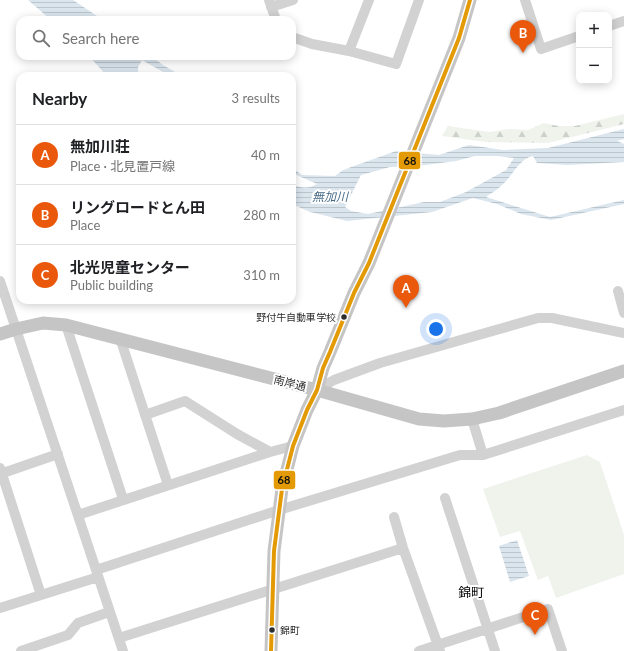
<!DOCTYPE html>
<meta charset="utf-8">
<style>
:root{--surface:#fff;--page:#f2f2f2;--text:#202124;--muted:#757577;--line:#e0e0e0;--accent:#ea580c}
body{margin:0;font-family:Lato,"Noto Sans JP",sans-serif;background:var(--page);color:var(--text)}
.controls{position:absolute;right:12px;top:12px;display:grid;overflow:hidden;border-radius:8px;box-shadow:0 2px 10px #0003}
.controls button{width:36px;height:36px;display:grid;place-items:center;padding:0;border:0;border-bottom:1px solid var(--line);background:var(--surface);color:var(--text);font:20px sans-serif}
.you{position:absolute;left:436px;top:329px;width:14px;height:14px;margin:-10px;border:3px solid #fff;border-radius:50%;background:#1a73e8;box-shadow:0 0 0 6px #1a73e833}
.badge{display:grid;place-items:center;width:26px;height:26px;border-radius:50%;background:var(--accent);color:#fff;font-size:13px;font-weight:700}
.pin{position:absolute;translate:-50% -33px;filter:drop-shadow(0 1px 2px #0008)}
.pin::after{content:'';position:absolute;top:21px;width:14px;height:12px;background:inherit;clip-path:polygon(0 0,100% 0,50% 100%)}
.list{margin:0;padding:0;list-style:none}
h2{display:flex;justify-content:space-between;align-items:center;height:52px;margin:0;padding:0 16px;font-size:17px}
h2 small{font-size:13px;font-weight:400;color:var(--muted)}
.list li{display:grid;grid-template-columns:26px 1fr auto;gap:12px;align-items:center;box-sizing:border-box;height:60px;padding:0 16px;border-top:1px solid var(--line)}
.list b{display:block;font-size:15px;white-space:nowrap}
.list p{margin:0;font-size:13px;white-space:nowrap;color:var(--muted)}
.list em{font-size:13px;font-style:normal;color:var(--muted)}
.icon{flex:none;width:22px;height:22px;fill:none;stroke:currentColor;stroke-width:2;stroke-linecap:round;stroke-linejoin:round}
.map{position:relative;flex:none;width:624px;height:651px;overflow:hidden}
.search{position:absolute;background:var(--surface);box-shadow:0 2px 10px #0003;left:16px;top:16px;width:280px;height:44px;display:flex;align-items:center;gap:10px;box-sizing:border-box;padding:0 14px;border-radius:12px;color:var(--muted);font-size:15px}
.panel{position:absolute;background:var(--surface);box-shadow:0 2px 10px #0003;left:16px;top:72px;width:280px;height:232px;border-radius:12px}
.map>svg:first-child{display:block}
.grass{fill:#eff3ec}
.forest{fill:url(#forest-firs)}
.water{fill:url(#water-rules);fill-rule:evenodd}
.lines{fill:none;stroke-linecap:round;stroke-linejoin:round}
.minor{stroke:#d2d2d2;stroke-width:10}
.major{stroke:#c5c5c5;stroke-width:13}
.bus-1-casing{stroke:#fff;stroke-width:7}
.bus-1{stroke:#e39a04;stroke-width:4}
.bus-dot{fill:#2d2d2d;stroke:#fff;stroke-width:1.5}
.labels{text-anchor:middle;stroke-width:4;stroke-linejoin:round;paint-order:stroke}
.bus-label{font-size:10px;fill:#2d2d2d;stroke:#fff;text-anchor:end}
.street-label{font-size:11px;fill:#2d2d2d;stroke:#fff}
.water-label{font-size:12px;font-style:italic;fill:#446986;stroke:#fff}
.quarter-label{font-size:13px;fill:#000;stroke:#fff}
.line-badge{stroke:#fff;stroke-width:1.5}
.pale-badge-label{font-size:11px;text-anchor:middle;font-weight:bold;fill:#111}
</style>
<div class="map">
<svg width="624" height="651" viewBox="0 0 624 651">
<defs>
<pattern id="forest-firs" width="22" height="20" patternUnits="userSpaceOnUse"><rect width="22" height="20" fill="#eff3ec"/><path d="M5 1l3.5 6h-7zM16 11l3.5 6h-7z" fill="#cdd1cb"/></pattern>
<pattern id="water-rules" width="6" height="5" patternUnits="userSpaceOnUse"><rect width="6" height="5" fill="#dae5ee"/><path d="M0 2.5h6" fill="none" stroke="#bbc5cc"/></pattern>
</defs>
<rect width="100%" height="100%" fill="#fff"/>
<!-- grass -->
<path class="grass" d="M587 455 600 462 624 535V574L556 598 548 576 538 580 520 531 500 537 483 489Z"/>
<!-- forest -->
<path class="forest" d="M624 114V124L548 143 486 142 442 136 448 126 489 132 509 129 528 130 544 123 558 126H575Z"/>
<!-- water -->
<path class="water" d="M28 0H73L103 20H51Z
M89 56H151L163 65 182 76H170L142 60 138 67V76H107Z
M624 129V139L617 141 624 144V162L568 165 537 163 533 156C519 159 513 175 503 184 499 189 491 193 486 197L550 217 624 200V204L551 220 521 214 497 204 473 198 432 212 347 221 310 212 292 204V185C302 188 309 189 317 184L292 173V168L302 175 335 176 343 170 396 151 439 155 469 145 503 150 548 148ZM475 156H497L514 158 506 170 466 192 440 202H424L368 214 351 211 345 207 361 175 390 167 417 166 456 161Z
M517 540 529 576 510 582 499 546Z"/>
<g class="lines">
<!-- minor -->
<path class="minor" d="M269 0 276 20
M525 0 541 49 579 36
M271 7 293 0
M609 26 624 21
M292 37 312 44 349 51 396 64 419 0
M349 51 369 0
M0 281 123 651
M618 291 624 313
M66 325 123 499
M120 338 168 485
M317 390 334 380 380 363 538 318H552L624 333
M145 415 185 401 237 434 270 452
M472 419 483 455
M0 468 41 595
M0 474 58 454
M445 498 495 651
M78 515 270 452 293 446
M394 517 403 548 440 651
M96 570 279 510 460 455H483L624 410
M0 608 98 577
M119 638 403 548
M21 651 68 635 78 623 109 612
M419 651 548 609 562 651"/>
<!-- major -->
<path class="major" d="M0 334 16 329 43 323 66 325 317 390 419 419 444 421 472 419 499 413 624 371
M271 651 274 551 282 489 293 446 307 410 317 390 323 368 330 352 354 293 369 263 459 38 470 0"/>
<!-- bus-1 casing -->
<g class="bus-1-casing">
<path id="bus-1" d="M271 651 274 551 282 489 293 446 307 410 317 390 323 368 330 352 354 293 369 263 459 38 470 0"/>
</g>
<!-- bus-1 -->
<use href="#bus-1" class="bus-1"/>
</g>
<!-- markers -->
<g class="bus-dot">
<circle cx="344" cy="317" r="3.5"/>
<circle cx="272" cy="630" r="3.5"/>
</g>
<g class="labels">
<!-- bus labels -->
<g class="bus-label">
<text x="336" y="321">野付牛自動車学校</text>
<text x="280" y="634" text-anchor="start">錦町</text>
</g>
<!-- street labels -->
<g class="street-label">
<text transform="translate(290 383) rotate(14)" y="4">南岸通</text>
</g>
<!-- water labels -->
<g class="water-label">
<text x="330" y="201">無加川</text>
</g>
<!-- quarter labels -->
<g class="quarter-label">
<text x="471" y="597">錦町</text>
</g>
</g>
<g class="line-badge">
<rect x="398" y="151" width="23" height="19" rx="4" fill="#e39a04"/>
<rect x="273" y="470" width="23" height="20" rx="4" fill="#e39a04"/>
</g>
<g class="pale-badge-label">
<text x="410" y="165">68</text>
<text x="284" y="484">68</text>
</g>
</svg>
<div class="controls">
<button>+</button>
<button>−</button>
</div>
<div class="you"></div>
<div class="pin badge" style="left:406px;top:308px">A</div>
<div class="pin badge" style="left:523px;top:53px">B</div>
<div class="pin badge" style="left:535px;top:635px">C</div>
<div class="search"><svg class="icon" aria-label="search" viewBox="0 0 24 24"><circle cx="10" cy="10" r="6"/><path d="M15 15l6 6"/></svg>Search here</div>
<section class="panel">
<h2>Nearby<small>3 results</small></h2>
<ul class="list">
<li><span class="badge">A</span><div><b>無加川荘</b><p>Place · 北見置戸線</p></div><em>40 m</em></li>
<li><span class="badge">B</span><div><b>リングロードとん田</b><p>Place</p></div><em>280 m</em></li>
<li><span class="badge">C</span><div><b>北光児童センター</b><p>Public building</p></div><em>310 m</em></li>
</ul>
</section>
</div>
